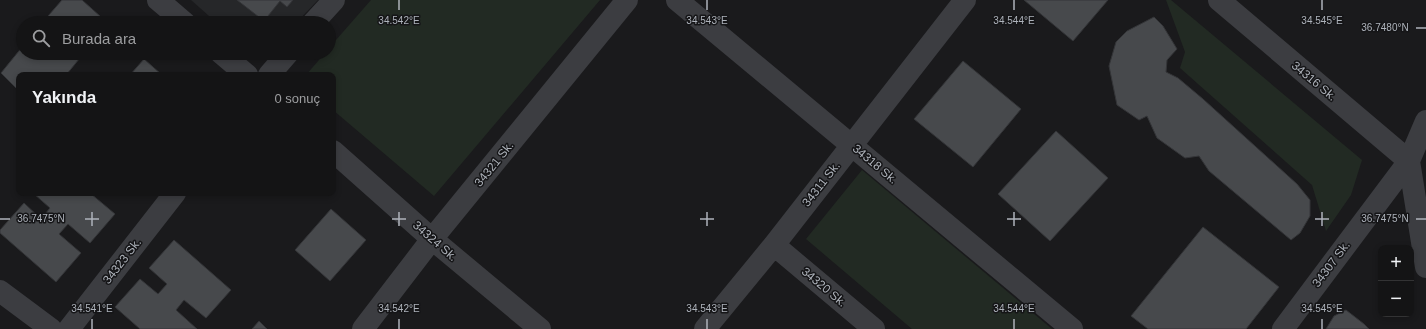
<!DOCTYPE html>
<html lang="tr">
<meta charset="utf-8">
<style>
:root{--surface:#141415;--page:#1d1d1e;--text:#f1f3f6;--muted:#9d9ea0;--line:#333334}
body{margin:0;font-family:Arial,sans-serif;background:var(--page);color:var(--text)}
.controls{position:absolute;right:12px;bottom:12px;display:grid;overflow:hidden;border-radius:8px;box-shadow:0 2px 6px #0003}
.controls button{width:36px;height:36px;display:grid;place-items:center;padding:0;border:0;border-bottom:1px solid var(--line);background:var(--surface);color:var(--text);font:20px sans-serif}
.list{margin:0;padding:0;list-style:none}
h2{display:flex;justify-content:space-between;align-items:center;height:52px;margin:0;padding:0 16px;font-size:17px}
h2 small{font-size:13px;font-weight:400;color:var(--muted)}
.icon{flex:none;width:22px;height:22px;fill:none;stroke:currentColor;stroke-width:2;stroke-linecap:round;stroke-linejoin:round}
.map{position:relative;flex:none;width:1426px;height:329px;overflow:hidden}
.search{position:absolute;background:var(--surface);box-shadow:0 2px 6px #0003;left:16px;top:16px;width:320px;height:44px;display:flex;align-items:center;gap:10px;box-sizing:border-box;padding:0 14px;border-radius:22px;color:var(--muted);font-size:15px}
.panel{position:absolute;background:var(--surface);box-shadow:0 2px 6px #0003;left:16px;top:72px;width:320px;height:124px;border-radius:8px}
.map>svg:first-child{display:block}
.built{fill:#262729}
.green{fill:#222a23}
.building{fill:#47494c;stroke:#343538}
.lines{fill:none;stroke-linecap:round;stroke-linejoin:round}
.minor{stroke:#3c3d41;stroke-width:22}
.ticks{fill:none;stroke:#aeb3bb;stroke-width:1.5}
.labels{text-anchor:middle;stroke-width:3;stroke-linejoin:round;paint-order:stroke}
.street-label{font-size:12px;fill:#aeb3bb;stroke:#151517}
.ticks-label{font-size:10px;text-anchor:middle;fill:#aeb3bb;stroke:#151517;stroke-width:3;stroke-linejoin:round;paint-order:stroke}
</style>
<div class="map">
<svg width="1426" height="329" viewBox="0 0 1426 329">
<rect width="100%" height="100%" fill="#1a1a1c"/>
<!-- built -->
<path class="built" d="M191 0H318L296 23H217Z"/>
<!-- green -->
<path class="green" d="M371 0H600L434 196 333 110V75H306L325 53H329V48Z
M1166 0H1171L1362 160 1351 195 1326 231 1312 185 1180 68 1185 52Z
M862 170 1052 329H912L806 239Z"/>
<!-- building -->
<path class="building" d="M62 0H82L101 17V23H42Z
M237 0H293L287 7 280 1 264 21Z
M1024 0H1108L1073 41Z
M1154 17 1163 26 1177 49 1167 60 1166 72 1178 78 1203 99 1297 184 1310 200V216L1300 233 1291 240 1209 171 1199 156 1185 158 1157 138 1147 116 1139 120 1117 105 1109 66 1116 42 1127 31Z
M23 46V53H84L66 75H19V91L1 73Z
M144 59 162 75H130Z
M963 61 1021 109 973 167 914 119Z
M1056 131 1108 178 1050 241 998 194Z
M33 193H90L115 214 90 243 68 224 59 234 81 253 56 282 0 233V230L24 203 41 219 50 208Z
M331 209 366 240 330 281 295 250Z
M1203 227 1279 287 1246 329H1148L1131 316Z
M174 240 231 290 206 318 184 300 176 310 197 329H140L115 307 140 279 158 294 167 284 149 268Z
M1346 310 1364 324 1369 329H1326L1334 316Z
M259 321 267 329H252Z"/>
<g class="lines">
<!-- minor -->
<path class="minor" d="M158 0 185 23
M677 0 1072 329
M1219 0 1409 161 1283 329
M313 23 334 0
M221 53 247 75
M269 75 288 53
M1426 121 1409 161 1426 267
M333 151 432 239 540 329
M774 245 874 329
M0 291 51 329
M69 329 175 193
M363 329 432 239 627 0
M705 329 774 245 965 0"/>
</g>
<!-- ticks -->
<path class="ticks" d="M399 0V10M707 0V10M1014 0V10M1322 0V10M1416 28H1426M92 212V226M399 212V226M707 212V226M1014 212V226M1322 212V226M0 219H10M85 219H99M392 219H406M700 219H714M1007 219H1021M1315 219H1329M1416 219H1426M92 319V329M399 319V329M707 319V329M1014 319V329M1322 319V329"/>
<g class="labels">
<!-- street labels -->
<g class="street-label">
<text transform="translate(1314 81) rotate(40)" y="4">34316 Sk.</text>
<text transform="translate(494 164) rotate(-51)" y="4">34321 Sk.</text>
<text transform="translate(875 164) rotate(40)" y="4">34318 Sk.</text>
<text transform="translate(821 184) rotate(-52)" y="4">34311 Sk.</text>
<text transform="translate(435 241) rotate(41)" y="4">34324 Sk.</text>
<text transform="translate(122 261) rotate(-52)" y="4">34323 Sk.</text>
<text transform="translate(1331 264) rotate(-53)" y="4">34307 Sk.</text>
<text transform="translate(824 287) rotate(40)" y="4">34320 Sk.</text>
</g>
</g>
<g class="ticks-label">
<text x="399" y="24">34.542°E</text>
<text x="707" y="24">34.543°E</text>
<text x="1014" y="24">34.544°E</text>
<text x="1322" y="24">34.545°E</text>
<text x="1385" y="31">36.7480°N</text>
<text x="41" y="222">36.7475°N</text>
<text x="1385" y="222">36.7475°N</text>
<text x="92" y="312">34.541°E</text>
<text x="399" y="312">34.542°E</text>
<text x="707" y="312">34.543°E</text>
<text x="1014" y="312">34.544°E</text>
<text x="1322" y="312">34.545°E</text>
</g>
</svg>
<div class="controls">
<button>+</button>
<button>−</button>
</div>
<div class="search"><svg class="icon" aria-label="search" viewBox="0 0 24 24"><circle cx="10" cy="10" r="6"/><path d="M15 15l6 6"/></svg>Burada ara</div>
<section class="panel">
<h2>Yakında<small>0 sonuç</small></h2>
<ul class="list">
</ul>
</section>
</div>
